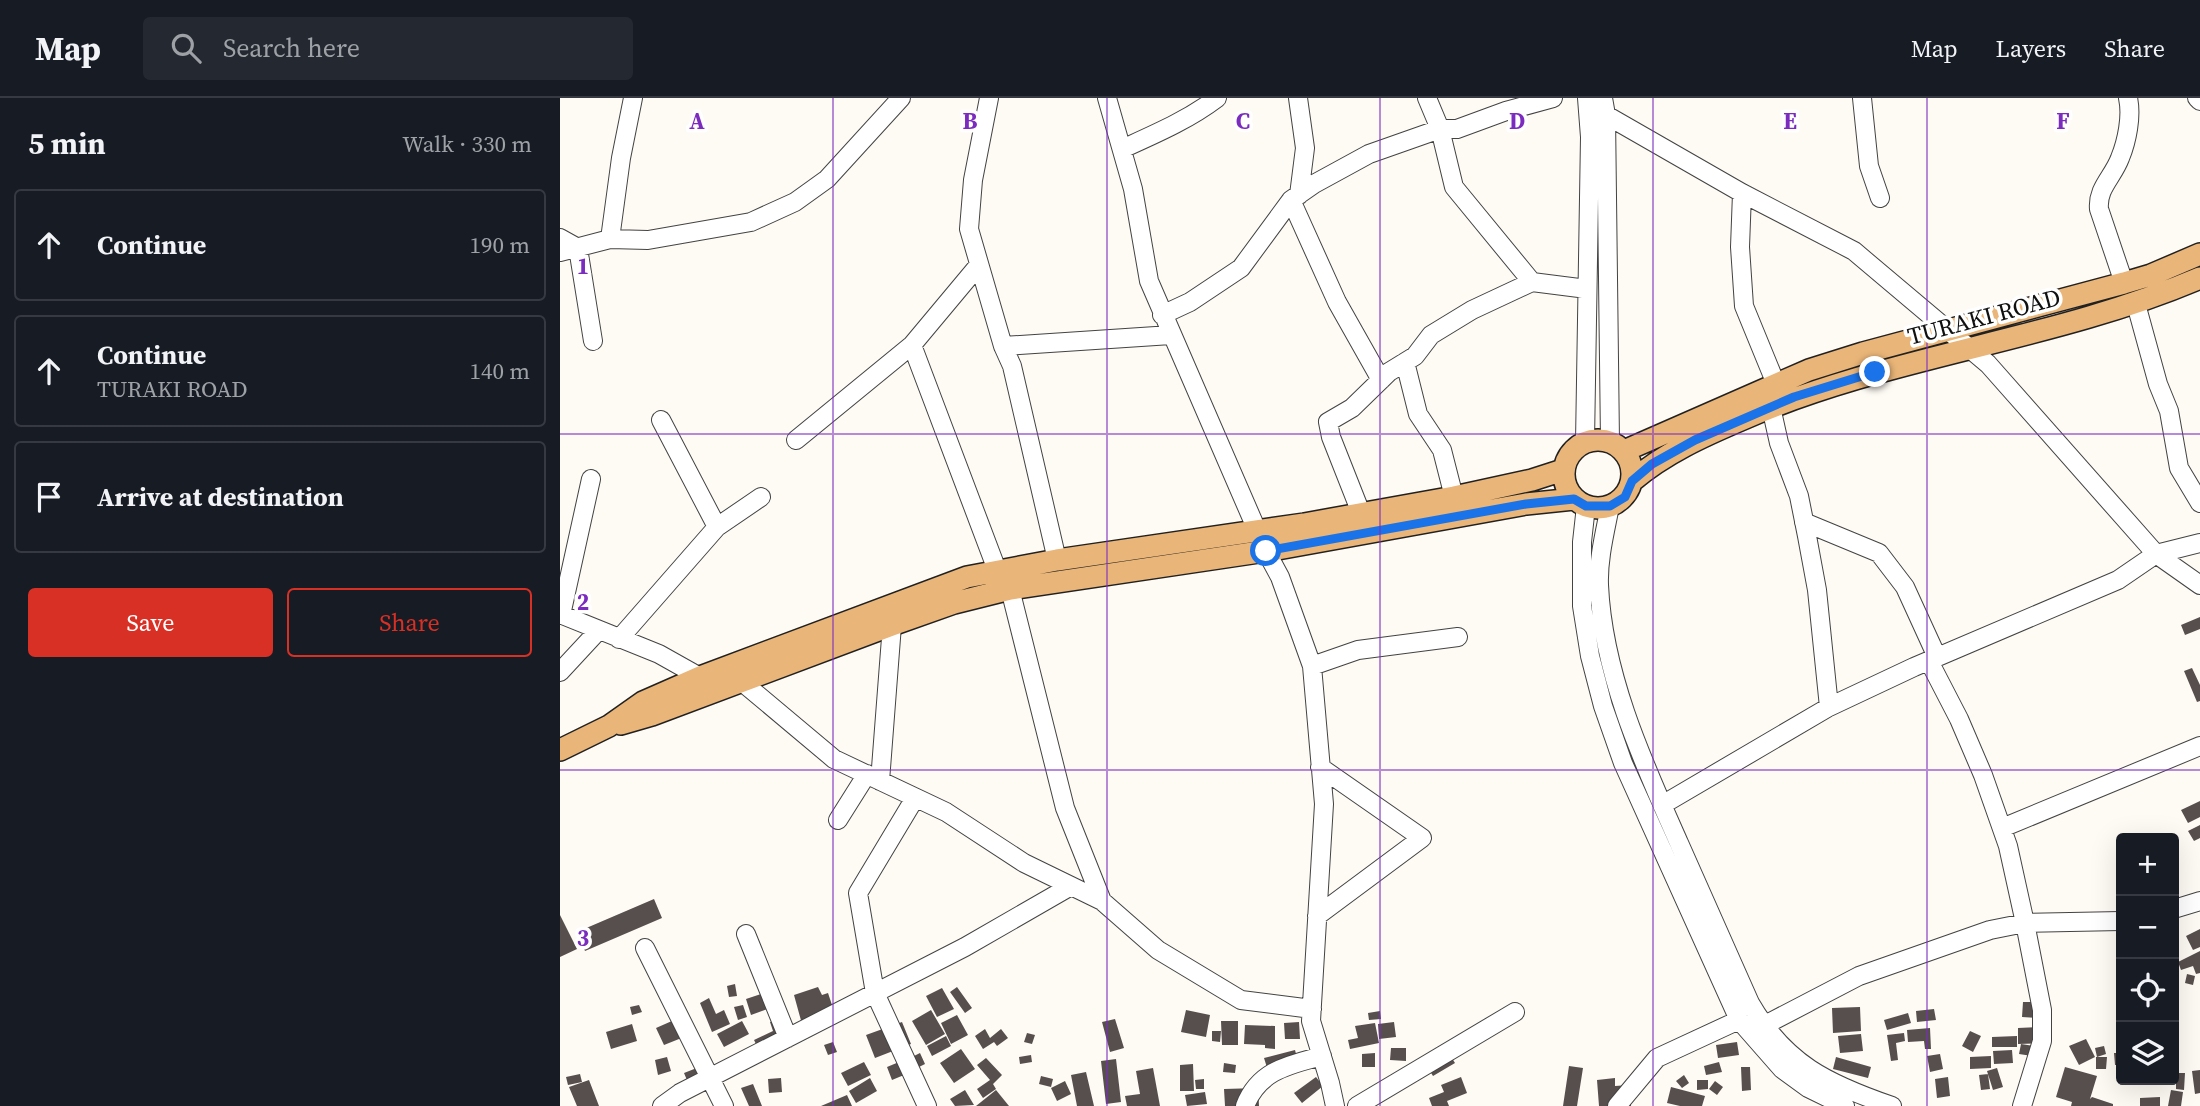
<!DOCTYPE html>
<meta charset="utf-8">
<style>
:root{--surface:#171b24;--page:#242831;--text:#f1f3f6;--muted:#9ea1a6;--line:#363941;--accent:#d93025}
body{margin:0;font-family:"Source Serif 4",serif;background:var(--page);color:var(--text)}
.controls{position:absolute;right:21px;bottom:21px;display:grid;overflow:hidden;border-radius:7px;box-shadow:0 7px 28px #0002}
.controls button{width:63px;height:63px;display:grid;place-items:center;padding:0;border:0;border-bottom:2px solid var(--line);background:var(--surface);color:var(--text);font:35px sans-serif}
.stop{position:absolute;width:21px;height:21px;margin:-16px;border:5px solid #1a73e8;border-radius:50%;background:#fff}
.stop.end{background:#1a73e8;border-color:#fff;box-shadow:0 2px 7px #0008}
.list{margin:0;padding:0;list-style:none}
h2{display:flex;justify-content:space-between;align-items:center;height:91px;margin:0;padding:0 28px;font-size:30px}
h2 small{font-size:23px;font-weight:400;color:var(--muted)}
.list li{display:grid;grid-template-columns:46px 1fr auto;gap:21px;align-items:center;box-sizing:border-box;height:112px;margin:0 14px 14px;padding:0 14px;border:2px solid var(--line);border-radius:7px}
.list b{display:block;font-size:26px;white-space:nowrap}
.list p{margin:0;font-size:23px;white-space:nowrap;color:var(--muted)}
.list em{font-size:23px;font-style:normal;color:var(--muted)}
.actions{display:flex;gap:14px;padding:21px 28px}
.actions a{flex:1;padding:16px 0;border:2px solid var(--accent);border-radius:7px;text-align:center;font-size:24px;color:var(--accent)}
.actions .main{background:var(--accent);color:#fff}
.icon{flex:none;width:38px;height:38px;fill:none;stroke:currentColor;stroke-width:2;stroke-linecap:round;stroke-linejoin:round}
.map{position:relative;flex:none;width:1640px;height:1008px;overflow:hidden}
header{display:flex;align-items:center;gap:42px;box-sizing:border-box;height:98px;padding:0 35px;background:var(--surface);border-bottom:2px solid var(--line)}
header strong{font-size:33px}
nav{display:flex;gap:38px;margin-inline-start:auto;font-size:24px}
.search{width:490px;height:63px;background:var(--page);display:flex;align-items:center;gap:18px;box-sizing:border-box;padding:0 24px;border-radius:7px;color:var(--muted);font-size:26px}
main{display:flex}
aside{flex:1;background:var(--surface)}
.map>svg:first-child{display:block}
.building{fill:#574f4d}
.lines{fill:none;stroke-linecap:round;stroke-linejoin:round}
.minor-casing{stroke:#434343;stroke-width:20}
.major-casing{stroke:#212121;stroke-width:24}
.minor{stroke:#fff;stroke-width:18}
.major{stroke:#e9b578;stroke-width:21}
.route{stroke:#1a73e8;stroke-width:9}
.grid{fill:none;stroke:#7b2cbf;stroke-width:2;stroke-opacity:0.55}
.labels{text-anchor:middle;stroke-width:7;stroke-linejoin:round;paint-order:stroke}
.street-label{font-size:24px;fill:#101010;stroke:#fff}
.grid-label{font-size:23px;text-anchor:middle;font-weight:bold;fill:#7b2cbf;stroke:#fff;stroke-width:7;stroke-linejoin:round;paint-order:stroke}
</style>
<header>
<strong>Map</strong>
<div class="search"><svg class="icon" aria-label="search" viewBox="0 0 24 24"><circle cx="10" cy="10" r="6"/><path d="M15 15l6 6"/></svg>Search here</div>
<nav><a>Map</a><a>Layers</a><a>Share</a></nav>
</header>
<main>
<aside>
<h2>5 min<small>Walk · 330 m</small></h2>
<ul class="list">
<li><svg class="icon" aria-label="ahead" viewBox="0 0 24 24"><path d="M12 20V5M6 11l6-6 6 6"/></svg><div><b>Continue</b></div><em>190 m</em></li>
<li><svg class="icon" aria-label="ahead" viewBox="0 0 24 24"><path d="M12 20V5M6 11l6-6 6 6"/></svg><div><b>Continue</b><p>TURAKI ROAD</p></div><em>140 m</em></li>
<li><svg class="icon" aria-label="arrive" viewBox="0 0 24 24"><path d="M6 21V4h12l-3 4 3 4H6"/></svg><div><b>Arrive at destination</b></div></li>
</ul>
<div class="actions"><a class="main">Save</a><a>Share</a></div>
</aside>
<div class="map">
<svg width="1640" height="1008" viewBox="0 0 1640 1008">
<rect width="100%" height="100%" fill="#fefaf4"/>
<!-- building -->
<path class="building" d="M1640 519V531L1625 537 1621 527Z
M1632 570 1640 587V603L1637 604 1624 573Z
M1640 703V719L1628 725 1621 712Z
M1640 727V740L1634 743 1628 733Z
M94 801 102 820 25 853 17 834Z
M0 817 17 851 0 859Z
M1640 831V849L1633 852 1626 838Z
M1640 853V875L1636 876 1633 868 1621 872 1618 864Z
M1627 876 1635 878 1633 887 1625 885Z
M175 886 177 898 169 899 167 888Z
M258 889 262 897 268 895 275 916 267 919 270 928 245 937 234 897Z
M397 889 412 910 405 915 390 894Z
M382 890 394 911 377 919 366 898Z
M216 891 221 906 191 917 186 901Z
M149 900 156 916 164 912 170 926 152 934 140 905Z
M1463 904H1477V920L1462 919Z
M79 907 82 914 72 917 70 909Z
M183 907 187 919 178 922 174 909Z
M1300 909 1301 933 1273 935 1272 910Z
M1374 911 1376 922 1357 924 1356 913Z
M371 912 385 936 366 947 352 923Z
M626 912 650 917 646 939 621 934Z
M820 913 821 921 809 922 808 915Z
M1348 915 1351 925 1327 932 1324 922Z
M397 917 408 937 391 946 381 925Z
M121 919 129 937 104 947 96 930Z
M227 919 232 932 201 956 194 942 213 933 210 924Z
M555 921 564 950 550 954 542 924Z
M182 923 189 936 164 949 157 936Z
M661 923H678V947H662Z
M342 924 351 946 315 960 306 937Z
M739 924 740 941H725L724 925Z
M834 924 836 939 819 941 818 926Z
M815 925 819 945 790 951 788 942 798 940 795 928Z
M72 926 77 943 51 951 46 934Z
M685 927 715 928V951L705 950V947L684 946Z
M1483 929 1484 945 1458 946V930Z
M1370 930 1371 951H1365L1364 943 1348 944 1347 932Z
M425 931 430 940 441 931 448 940 437 948 434 944 423 951 415 938Z
M652 933H661L660 944 652 943Z
M1410 933 1421 938 1413 954 1402 948Z
M467 935 475 937 472 946 464 944Z
M1344 935 1345 943 1336 945 1338 962 1331 963 1327 937Z
M1301 936 1303 953 1280 955 1278 938Z
M386 938 391 948 372 958 367 948Z
M1457 938V949H1432V939Z
M1526 941 1535 959 1519 967 1509 948Z
M273 944 277 954 268 957 264 947Z
M1177 944 1179 957 1158 960 1156 947Z
M1461 946 1474 948 1472 958 1459 956Z
M1544 948 1546 956 1537 959 1535 950Z
M831 950H846V963L830 962Z
M401 951 415 971 394 985 380 965Z
M735 952 740 971 710 979 704 960Z
M1452 952 1453 965 1434 966 1433 953Z
M888 954 895 965 873 978 866 967Z
M360 955 365 966 357 970 352 959Z
M815 955V969H802V956Z
M1554 955H1561V967H1555Z
M1380 956 1383 971 1370 974 1367 958Z
M471 957 472 964 460 966 459 959Z
M1431 958V970L1410 971V959Z
M107 959 111 973 98 977 95 962Z
M351 959 356 972 332 982 327 969Z
M1276 959 1311 969 1308 980 1273 971Z
M1536 959H1547L1546 971H1536Z
M426 960 442 977 433 986 436 991 423 1000 417 991 430 982 417 967Z
M556 961 561 1004 546 1006 541 963Z
M304 964 311 977 288 988 281 975Z
M1159 964 1162 974 1146 977 1144 968Z
M664 965 676 967 675 975 663 974Z
M147 966 129 987 124 975Z
M633 966 634 993H620V967Z
M1009 968 1023 970 1017 1008H1003Z
M1181 969H1190L1191 992 1182 993Z
M1505 969 1537 978 1530 1001 1532 999 1553 1006V1008H1511L1512 1004 1496 999Z
M593 970 600 1008H567L565 998 580 996 576 973Z
M1437 970 1443 989 1433 992 1427 973Z
M1640 972V995L1635 996 1632 973Z
M526 974 534 1008H517L511 977Z
M1616 975H1625L1624 992 1616 991Z
M20 976 22 984 8 987 6 979Z
M1428 976 1430 991 1421 992 1419 977Z
M1124 977 1129 985 1122 990 1116 983Z
M481 978 493 981 491 989 479 986Z
M756 979 763 988 742 1005 734 995Z
M901 979 907 995 887 1003 889 1008H872L869 1000 884 994 881 987Z
M1388 979 1390 998 1377 1000 1375 981Z
M221 980 222 994 209 995 208 981Z
M310 980 317 993 296 1005 289 993Z
M1055 980V988L1069 987 1071 1008H1039L1037 982Z
M644 981V991H636L635 982Z
M29 982 39 1008H17L9 989Z
M1137 982H1148V991L1137 992Z
M505 983 511 996 497 1003 491 990Z
M1155 983 1163 989 1157 997 1149 991Z
M193 986 202 1008H189L181 990Z
M1111 989 1145 998 1142 1008H1120L1107 1005Z
M698 990 699 1008H665L664 991Z
M405 992 414 1007 395 1008 390 1001Z
M436 992 449 1008H416Z
M1611 992 1623 994 1621 1008H1608Z
M645 994 647 1006 627 1008 625 997Z
M287 997 292 1008H261Z
M1600 999V1008H1580V1000Z"/>
<g class="lines">
<!-- minor casing -->
<g class="minor-casing">
<path id="minor" d="M429 0 413 82 409 131 443 248 452 268 497 462
M547 0 573 91 589 183 706 453 720 479 752 568 764 706 751 923 770 985 775 1008
M738 0 745 50 739 97
M867 0 880 31 894 89 972 184 1027 191
M1043 0 1046 17 1050 344
M1302 0 1309 68 1320 100
M1637 0 1640 3
M1046 17 1182 95 1294 153 1428 266 1596 456 1640 487
M562 51C595 36 628 22 657 0
M1182 95 1180 149 1184 208 1216 286
M731 102 777 204 821 282
M0 140 18 150 33 243
M50 141 61 60 73 0
M0 154 50 141 88 142 191 124 235 104 267 81 341 0
M1564 185 1539 111C1537 90 1553 79 1560 60 1567 43 1572 18 1568 0
M1576 206 1598 286 1609 313 1619 370 1640 405
M602 217 630 204 681 170 731 102 754 86 809 56 880 31H897L946 13 993 0
M352 247 437 472
M443 248 611 237
M845 264 858 316 882 352 894 399
M1211 309 1219 345 1239 398 1247 438 1257 492 1269 609
M101 322 157 429
M236 342 352 247 418 168
M1025 344 1030 39 1027 0
M1026 408 1022 444V508L1030 558 1043 608 1063 665 1179 922 1222 971 1248 990 1285 1008
M1050 408C1045 434 1038 461 1039 487 1043 577 1083 664 1119 745 1143 798 1166 852 1190 905 1225 966 1268 986 1332 1008
M801 415 771 339 768 324 792 310 829 274 855 258 871 237 912 212 972 184
M1244 424 1319 455 1345 489 1377 559
M450 491 505 710 542 803
M0 516 99 556 140 579
M1 517 31 381
M59 541 157 429 201 399
M1369 563 1399 621 1423 677 1448 748 1465 825 1482 912V943L1462 1008
M752 568 798 552 898 539
M0 574 38 533
M181 583 274 661 386 714 464 765 542 803 598 852 681 902 752 911
M320 683 332 527
M355 700 298 795 315 895 367 1008
M1102 707 1269 609 1354 569 1558 482 1596 456 1640 445
M278 722 307 676
M1442 730 1640 648
M1614 811 1640 803
M757 818 862 740 760 669
M186 836 228 940
M85 850 164 1008
M1203 928 1299 878 1430 832 1465 825 1561 823
M102 1008 120 995 405 849 511 788
M685 1008C699 972 729 967 762 958
M797 1008 955 914
M1057 1008 1097 960 1179 922"/>
</g>
<!-- major casing -->
<g class="major-casing">
<path id="major" d="M1004 376a34 34 0 1 1 68 0a34 34 0 1 1-68 0Z
M1064 353 1249 272 1303 255 1564 185 1591 177 1640 156
M1072 383C1105 355 1143 338 1183 321 1330 257 1493 243 1640 180
M61 626 92 617 332 527 394 505 450 491 706 453 966 406 1014 401
M0 652 49 628 83 604 140 579 407 479 497 462 744 426 894 399 972 382 1003 372"/>
</g>
<!-- minor -->
<use href="#minor" class="minor"/>
<!-- major -->
<use href="#major" class="major"/>
</g>
<g class="lines">
<!-- route -->
<path class="route" d="M706 453 966 406 1014 401 1026 408H1050L1065 399 1072 383 1092 366 1135 342 1234 299 1315 274"/>
</g>
<!-- grid -->
<path class="grid" d="M273 0V1008M547 0V1008M820 0V1008M1093 0V1008M1367 0V1008M0 336H1640M0 672H1640"/>
<g class="labels">
<!-- street labels -->
<g class="street-label">
<text transform="translate(1424 219) rotate(-15)" y="8">TURAKI ROAD</text>
</g>
</g>
<g class="grid-label">
<text x="137" y="31">A</text>
<text x="410" y="31">B</text>
<text x="683" y="31">C</text>
<text x="957" y="31">D</text>
<text x="1230" y="31">E</text>
<text x="1503" y="31">F</text>
<text x="23" y="176">1</text>
<text x="23" y="512">2</text>
<text x="23" y="848">3</text>
</g>
</svg>
<div class="controls">
<button>+</button>
<button>−</button>
<button><svg class="icon" aria-label="locate" viewBox="0 0 24 24"><circle cx="12" cy="12" r="6"/><path d="M12 2v4M12 18v4M2 12h4M18 12h4"/></svg></button>
<button><svg class="icon" aria-label="layers" viewBox="0 0 24 24"><path d="M12 4l9 5-9 5-9-5zM3 14l9 5 9-5"/></svg></button>
</div>
<div class="stop" style="left:706px;top:453px"></div>
<div class="stop end" style="left:1315px;top:274px"></div>
</div>
</main>
